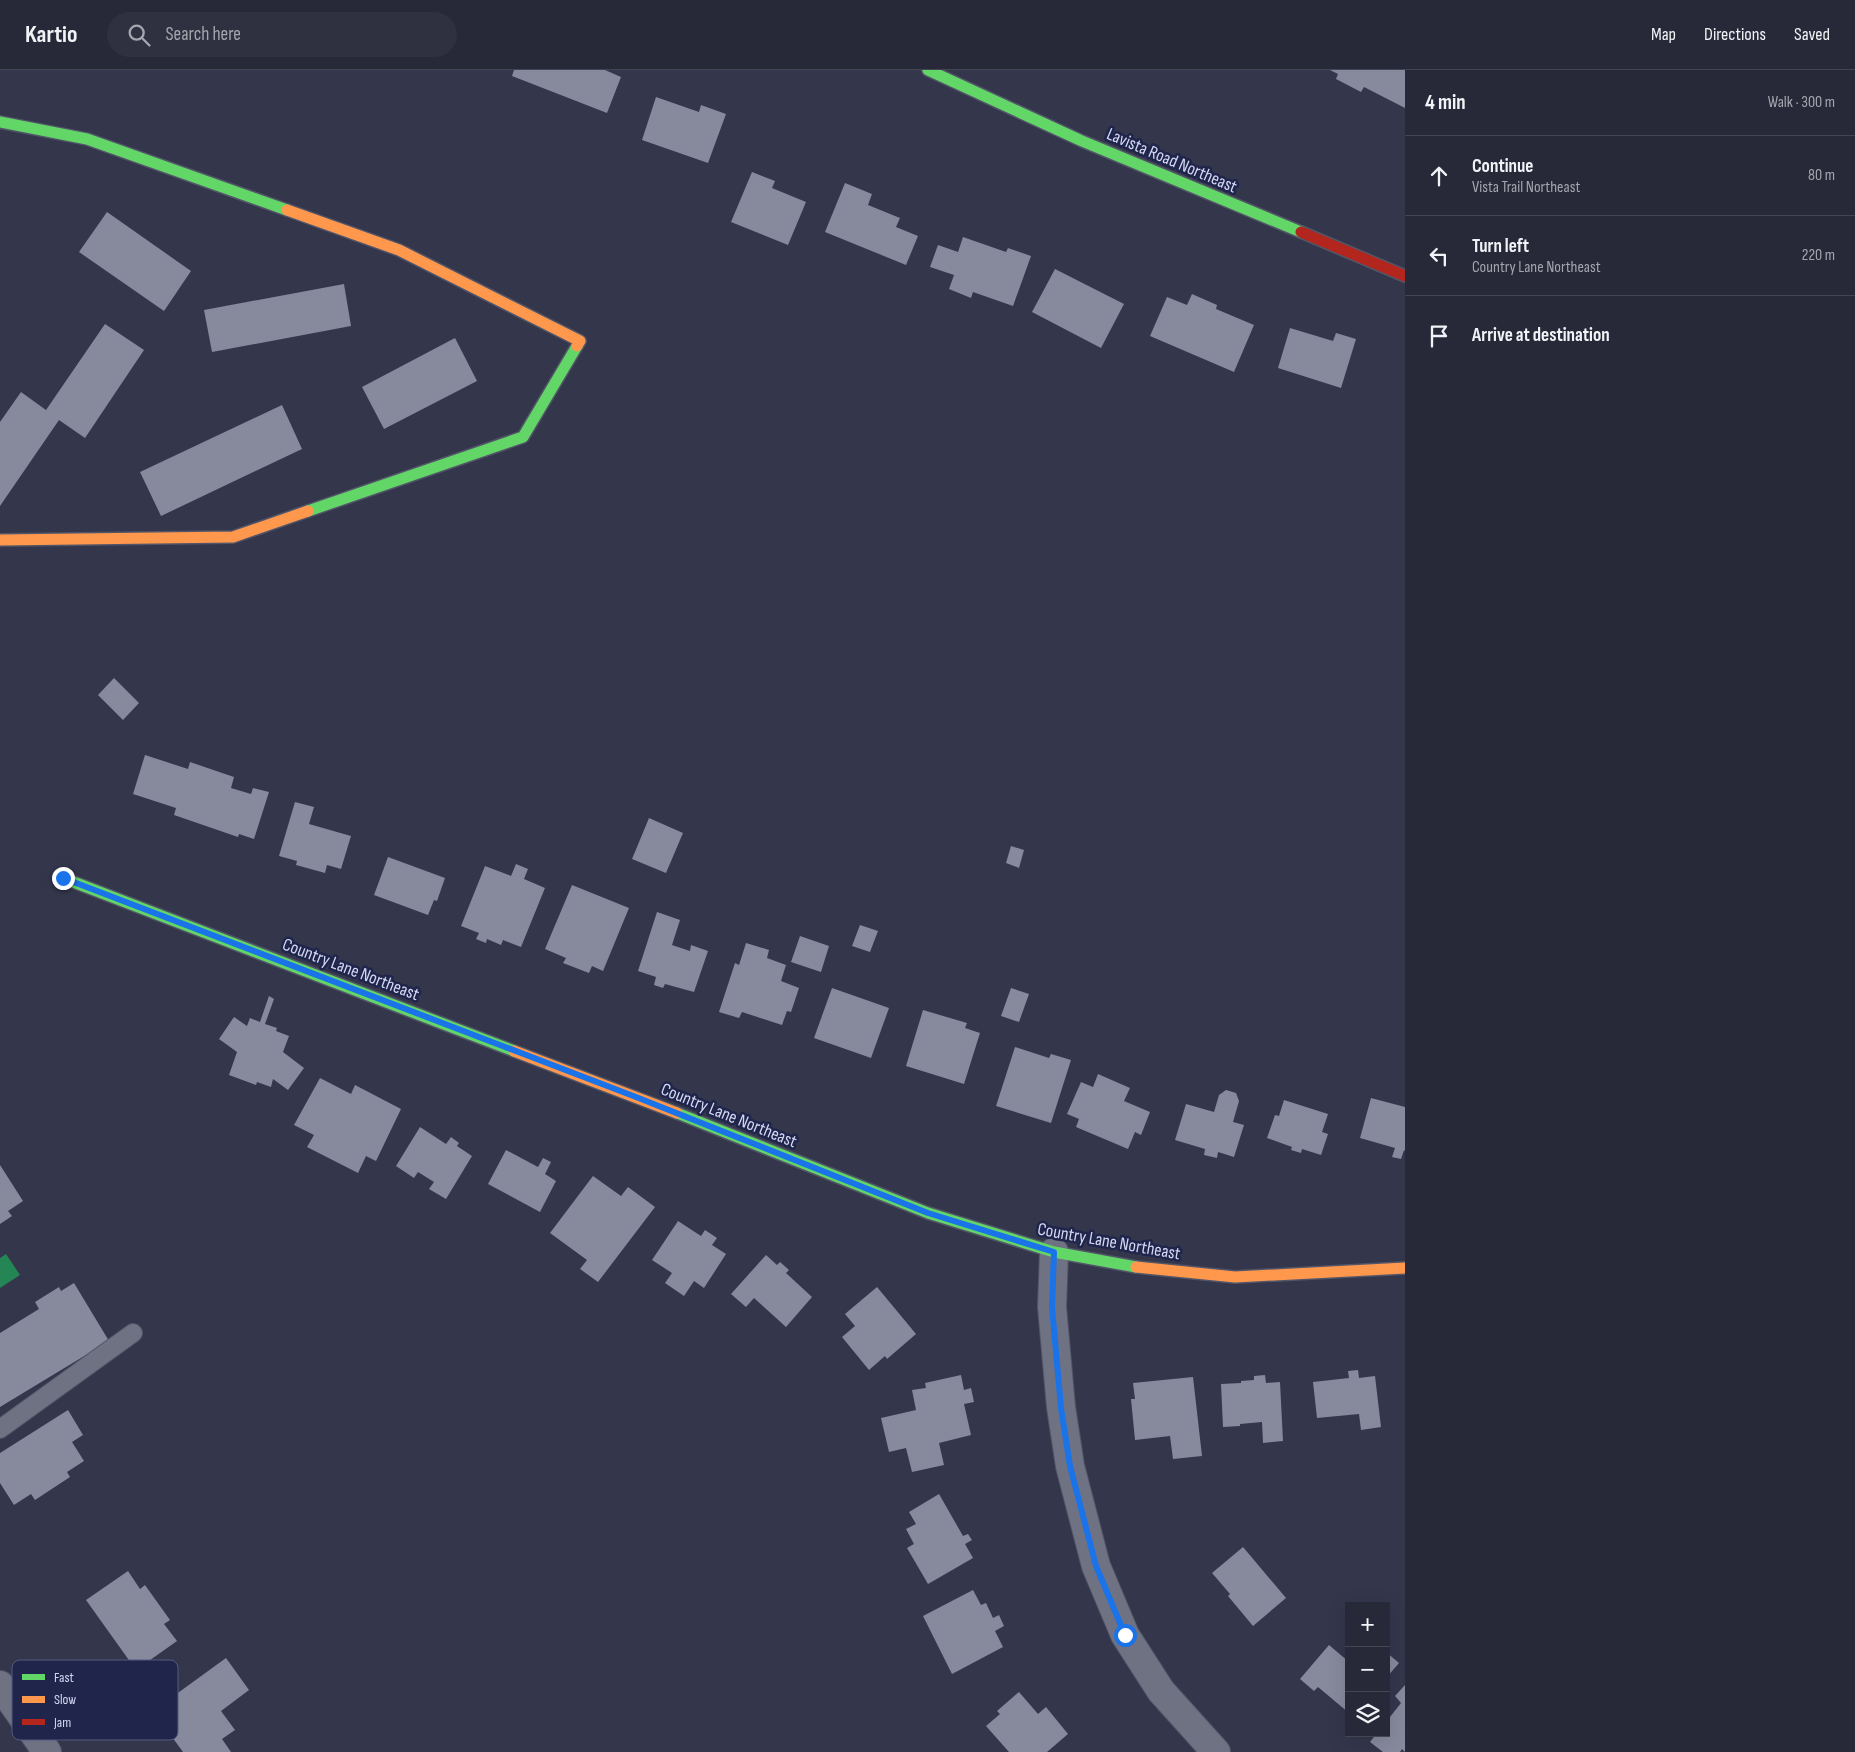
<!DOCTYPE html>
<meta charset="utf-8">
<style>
:root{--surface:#272939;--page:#2f3141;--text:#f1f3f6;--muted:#a4a6ae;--line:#434553}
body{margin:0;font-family:"Sofia Sans Condensed",sans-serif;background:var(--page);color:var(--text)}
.controls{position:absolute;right:15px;bottom:15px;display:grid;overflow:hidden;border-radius:0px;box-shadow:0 5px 20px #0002}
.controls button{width:45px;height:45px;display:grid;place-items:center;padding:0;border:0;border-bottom:1px solid var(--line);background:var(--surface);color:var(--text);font:25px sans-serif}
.stop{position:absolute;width:15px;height:15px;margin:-11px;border:4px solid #1a73e8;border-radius:50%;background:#fff}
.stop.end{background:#1a73e8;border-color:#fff;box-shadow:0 1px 5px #0008}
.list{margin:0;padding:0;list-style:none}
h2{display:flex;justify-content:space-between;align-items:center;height:65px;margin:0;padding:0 20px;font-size:21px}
h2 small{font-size:16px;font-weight:400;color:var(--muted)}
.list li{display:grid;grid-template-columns:32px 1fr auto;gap:15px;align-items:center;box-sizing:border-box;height:80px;padding:0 20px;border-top:1px solid var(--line)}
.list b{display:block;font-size:19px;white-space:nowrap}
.list p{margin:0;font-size:16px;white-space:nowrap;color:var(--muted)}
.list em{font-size:16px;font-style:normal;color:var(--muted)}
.icon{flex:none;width:28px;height:28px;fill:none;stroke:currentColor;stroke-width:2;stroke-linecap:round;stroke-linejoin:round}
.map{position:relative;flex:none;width:1405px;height:1682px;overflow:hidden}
header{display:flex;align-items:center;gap:30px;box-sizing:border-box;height:70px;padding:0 25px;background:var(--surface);border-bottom:1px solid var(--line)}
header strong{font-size:24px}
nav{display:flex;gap:28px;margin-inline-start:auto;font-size:18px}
.search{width:350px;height:45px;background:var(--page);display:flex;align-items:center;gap:12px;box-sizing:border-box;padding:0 18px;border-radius:28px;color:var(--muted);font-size:19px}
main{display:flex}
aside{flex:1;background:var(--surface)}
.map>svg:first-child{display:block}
.water{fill:#238654}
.building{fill:#878a9d}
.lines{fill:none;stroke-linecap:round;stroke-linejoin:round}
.lane-casing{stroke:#525568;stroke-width:20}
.street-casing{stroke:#525568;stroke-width:30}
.fast-casing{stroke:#525568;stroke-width:14}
.slow-casing{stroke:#525568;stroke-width:14}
.jam-casing{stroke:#525568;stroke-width:14}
.lane{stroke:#6f7283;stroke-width:18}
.street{stroke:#6f7283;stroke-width:28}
.fast{stroke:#63d668;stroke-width:11}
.slow{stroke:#ff974d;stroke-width:11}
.jam{stroke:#b3261e;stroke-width:11}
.route{stroke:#1a73e8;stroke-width:6}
.labels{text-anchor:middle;stroke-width:5;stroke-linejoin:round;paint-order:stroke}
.street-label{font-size:18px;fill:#d3d9f2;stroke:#20254c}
.key{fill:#20254c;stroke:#565b7e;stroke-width:1}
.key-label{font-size:14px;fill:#d3d9f2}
</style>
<header>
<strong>Kartio</strong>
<div class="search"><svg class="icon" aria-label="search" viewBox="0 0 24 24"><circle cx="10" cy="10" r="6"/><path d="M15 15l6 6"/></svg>Search here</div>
<nav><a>Map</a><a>Directions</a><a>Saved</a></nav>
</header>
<main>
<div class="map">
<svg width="1405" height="1682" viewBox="0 0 1405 1682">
<rect width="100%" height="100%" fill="#34374c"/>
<!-- water -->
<path class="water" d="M6 1184 20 1205 0 1218V1188Z"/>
<!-- building -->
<path class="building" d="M514 0H605L621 7 607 43 512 6Z
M1330 0H1405V38L1364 17 1361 22 1336 9 1338 4Z
M656 27 699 42 701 35 726 44 708 93 642 70Z
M752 102 775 111 772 118 806 132 788 175 731 152Z
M845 113 872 124 868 135 900 148 896 157 918 166 906 195 825 162Z
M107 142 191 201 164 241 79 182Z
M963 167 1006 182 1008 178 1031 186 1013 236 973 222 971 228 949 219 954 205 930 197 938 175 958 182Z
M1055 199 1124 234 1101 278 1032 242Z
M344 214 351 256 212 282 204 240Z
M1192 224 1217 235 1216 239 1254 255 1234 302 1150 266 1167 227 1187 235Z
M105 254 144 280 85 368 59 350 0 436V352L21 322 46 340Z
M1290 258 1333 271 1336 263 1356 269 1341 318 1278 298Z
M455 268 477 311 384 359 362 317Z
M282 335 302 379 161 446 140 402Z
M114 608 139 633 123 650 98 625Z
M145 685 188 699 190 692 234 707 231 718 251 724 253 718 269 722 254 769 239 764 238 767 174 745 176 738 133 724Z
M295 732 314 737 309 754 351 766 341 799 327 795 325 803 296 795 297 791 279 786Z
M649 748 683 763 666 803 632 789Z
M1011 776 1024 780 1019 798 1006 793Z
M388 787 445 808 437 831 434 830 428 845 374 825Z
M516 794 528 799 524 809 545 818 521 877 503 870 501 875 487 869 486 873 476 869 479 863 461 856 485 796 511 806Z
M572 815 629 838 603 901 592 896 589 903 563 893 566 888 545 879Z
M657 842 680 850 672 875 690 881 691 875 708 881 694 922 665 914 663 918 654 915 656 907 638 901Z
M860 855 878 861 870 882 852 876Z
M800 866 829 876 821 902 791 892Z
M746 873 769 880 767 888 786 895 781 911 799 918 791 942 787 941 782 955 742 942 739 948 719 942 735 893 739 895Z
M832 918 889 938 871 988 814 968Z
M1011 918 1029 924 1019 952 1001 946Z
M269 926 274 929 265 954 277 958 276 961 289 966 283 982 304 998 288 1020 273 1009 271 1017 257 1012 256 1015 229 1005 237 982 219 969 234 947 247 956 250 948 260 952Z
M923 940 967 953 965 958 980 963 964 1014 906 996Z
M1015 977 1049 988 1051 984 1071 990 1051 1053 996 1036Z
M1098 1004 1130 1018 1124 1031 1150 1042 1141 1065 1135 1062 1128 1079 1076 1057 1079 1049 1067 1044 1081 1012 1093 1017Z
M320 1008 351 1024 355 1015 401 1039 376 1091 366 1086 358 1103 307 1077 314 1065 294 1055Z
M1226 1020 1236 1023 1239 1031 1233 1052 1244 1055 1234 1087 1218 1082 1217 1088 1204 1085 1205 1079 1175 1070 1186 1034 1214 1042 1219 1025Z
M1371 1028 1405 1037V1081L1404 1080 1401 1089 1392 1087 1395 1078 1360 1068Z
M1284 1030 1328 1044 1322 1062 1328 1064 1321 1085 1302 1079 1301 1083 1291 1080 1292 1077 1267 1068 1275 1045 1279 1046Z
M420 1057 446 1074 451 1067 459 1073 457 1076 472 1086 446 1129 429 1119 434 1112 418 1102 414 1108 396 1096Z
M506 1080 538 1097 543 1088 551 1092 545 1104 556 1111 540 1142 488 1114Z
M0 1095 23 1131 8 1141 12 1146 0 1154Z
M593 1106 621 1126 628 1117 655 1137 598 1212 580 1199 587 1190 550 1163Z
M678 1151 701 1166 705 1160 717 1168 712 1175 726 1184 704 1218 694 1211 684 1226 665 1213 672 1203 652 1190Z
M766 1185 777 1195 780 1192 789 1200 786 1203 812 1227 786 1257 754 1228 746 1237 731 1224Z
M74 1213 109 1271 0 1337V1263L39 1239 35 1232 59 1217 61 1221Z
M877 1217 916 1264 887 1289 885 1286 869 1300 842 1267 855 1256 845 1244Z
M1358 1300 1359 1308 1375 1306 1381 1357 1361 1360 1359 1344 1317 1348 1313 1312 1349 1308 1348 1301Z
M961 1305 964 1320 971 1318 974 1332 964 1334 971 1365 939 1373 944 1395 912 1402 906 1378 889 1382 881 1348 916 1340 912 1320 926 1318 925 1313Z
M1265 1305 1266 1313 1280 1312 1283 1371 1263 1373 1262 1352 1240 1354V1356L1223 1357 1221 1314 1241 1313V1311L1254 1310V1306Z
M1193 1307 1202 1386 1173 1389 1170 1366 1135 1370 1131 1329H1135L1133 1313Z
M68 1340 83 1365 72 1372 84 1391 67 1402 70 1407 35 1430 31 1424 14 1435 0 1413V1383Z
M939 1424 963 1466 968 1464 972 1470 965 1474 973 1488 928 1514 907 1478 914 1474 906 1459 916 1454 909 1442Z
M1243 1477 1286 1528 1253 1556 1228 1526 1230 1524 1212 1503Z
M128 1501 140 1519 145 1515 170 1550 164 1554 177 1571 136 1600 86 1530Z
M973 1520 981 1535 986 1533 993 1548 999 1545 1004 1556 995 1561 1003 1577 952 1604 923 1546Z
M1329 1575 1349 1592V1643L1318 1617 1314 1621 1300 1609Z
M1386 1582 1399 1593 1386 1608Z
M226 1588 249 1620 221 1641 235 1660 222 1669 231 1682H183L153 1641Z
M1405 1615V1682L1402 1679 1400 1682H1383L1370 1672 1377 1663H1386V1652L1401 1633 1395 1626Z
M1019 1622 1038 1644 1046 1637 1068 1664 1047 1682H1009L986 1656 1000 1644 997 1641Z"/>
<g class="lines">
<!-- lane casing -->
<g class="lane-casing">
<path id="lane" d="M0 1359 133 1263"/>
</g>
<!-- street casing -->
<g class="street-casing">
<path id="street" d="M1054 1182 1052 1237 1061 1337 1070 1396 1096 1496 1125 1565 1161 1621 1216 1682
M0 1615 47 1682"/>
</g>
<!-- fast casing -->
<g class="fast-casing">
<path id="fast" d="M928 0 1082 71 1301 162
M0 52 87 69 287 140
M308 441 523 367 577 276
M63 808 514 981
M677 1043 928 1143 1054 1182 1136 1197"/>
</g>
<!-- slow casing -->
<g class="slow-casing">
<path id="slow" d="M287 140 399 180 580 271 577 276
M0 470 233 467 308 441
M514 981 677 1043
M1136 1197 1235 1207 1405 1198"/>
</g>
<!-- jam casing -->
<g class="jam-casing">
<path id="jam" d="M1301 162 1405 206"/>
</g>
<!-- lane -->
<use href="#lane" class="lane"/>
<!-- street -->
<use href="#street" class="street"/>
<!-- fast -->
<use href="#fast" class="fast"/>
<!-- slow -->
<use href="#slow" class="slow"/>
<!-- jam -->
<use href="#jam" class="jam"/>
</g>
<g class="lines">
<!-- route -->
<path class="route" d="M63 808 636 1027 928 1143 1054 1182 1052 1237 1061 1338 1070 1396 1096 1496 1125 1565"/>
</g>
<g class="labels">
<!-- street labels -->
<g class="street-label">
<text transform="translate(1172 90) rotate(23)" y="6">Lavista Road Northeast</text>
<text transform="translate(351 899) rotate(21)" y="6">Country Lane Northeast</text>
<text transform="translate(729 1045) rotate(22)" y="6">Country Lane Northeast</text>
<text transform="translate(1109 1171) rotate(10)" y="6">Country Lane Northeast</text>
</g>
</g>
<!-- legend -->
<rect x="12" y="1590" width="166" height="80" rx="8" class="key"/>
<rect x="22" y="1604" width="23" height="6" fill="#63d668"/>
<rect x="22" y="1626" width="23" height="7" fill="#ff974d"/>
<rect x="22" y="1649" width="23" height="6" fill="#b3261e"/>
<g class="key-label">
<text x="54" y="1612">Fast</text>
<text x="54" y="1634">Slow</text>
<text x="54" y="1657">Jam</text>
</g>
</svg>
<div class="controls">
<button>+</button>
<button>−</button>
<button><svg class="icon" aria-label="layers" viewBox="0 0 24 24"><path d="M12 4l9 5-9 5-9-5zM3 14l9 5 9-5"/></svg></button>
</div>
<div class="stop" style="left:1125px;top:1565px"></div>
<div class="stop end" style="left:63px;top:808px"></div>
</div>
<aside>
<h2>4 min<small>Walk · 300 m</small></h2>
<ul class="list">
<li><svg class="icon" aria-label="ahead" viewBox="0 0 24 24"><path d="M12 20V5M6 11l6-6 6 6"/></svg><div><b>Continue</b><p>Vista Trail Northeast</p></div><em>80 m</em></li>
<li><svg class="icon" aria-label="left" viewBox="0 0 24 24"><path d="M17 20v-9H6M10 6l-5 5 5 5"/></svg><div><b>Turn left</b><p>Country Lane Northeast</p></div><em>220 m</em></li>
<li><svg class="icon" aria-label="arrive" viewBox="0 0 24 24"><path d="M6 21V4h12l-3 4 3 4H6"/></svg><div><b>Arrive at destination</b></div></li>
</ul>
</aside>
</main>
